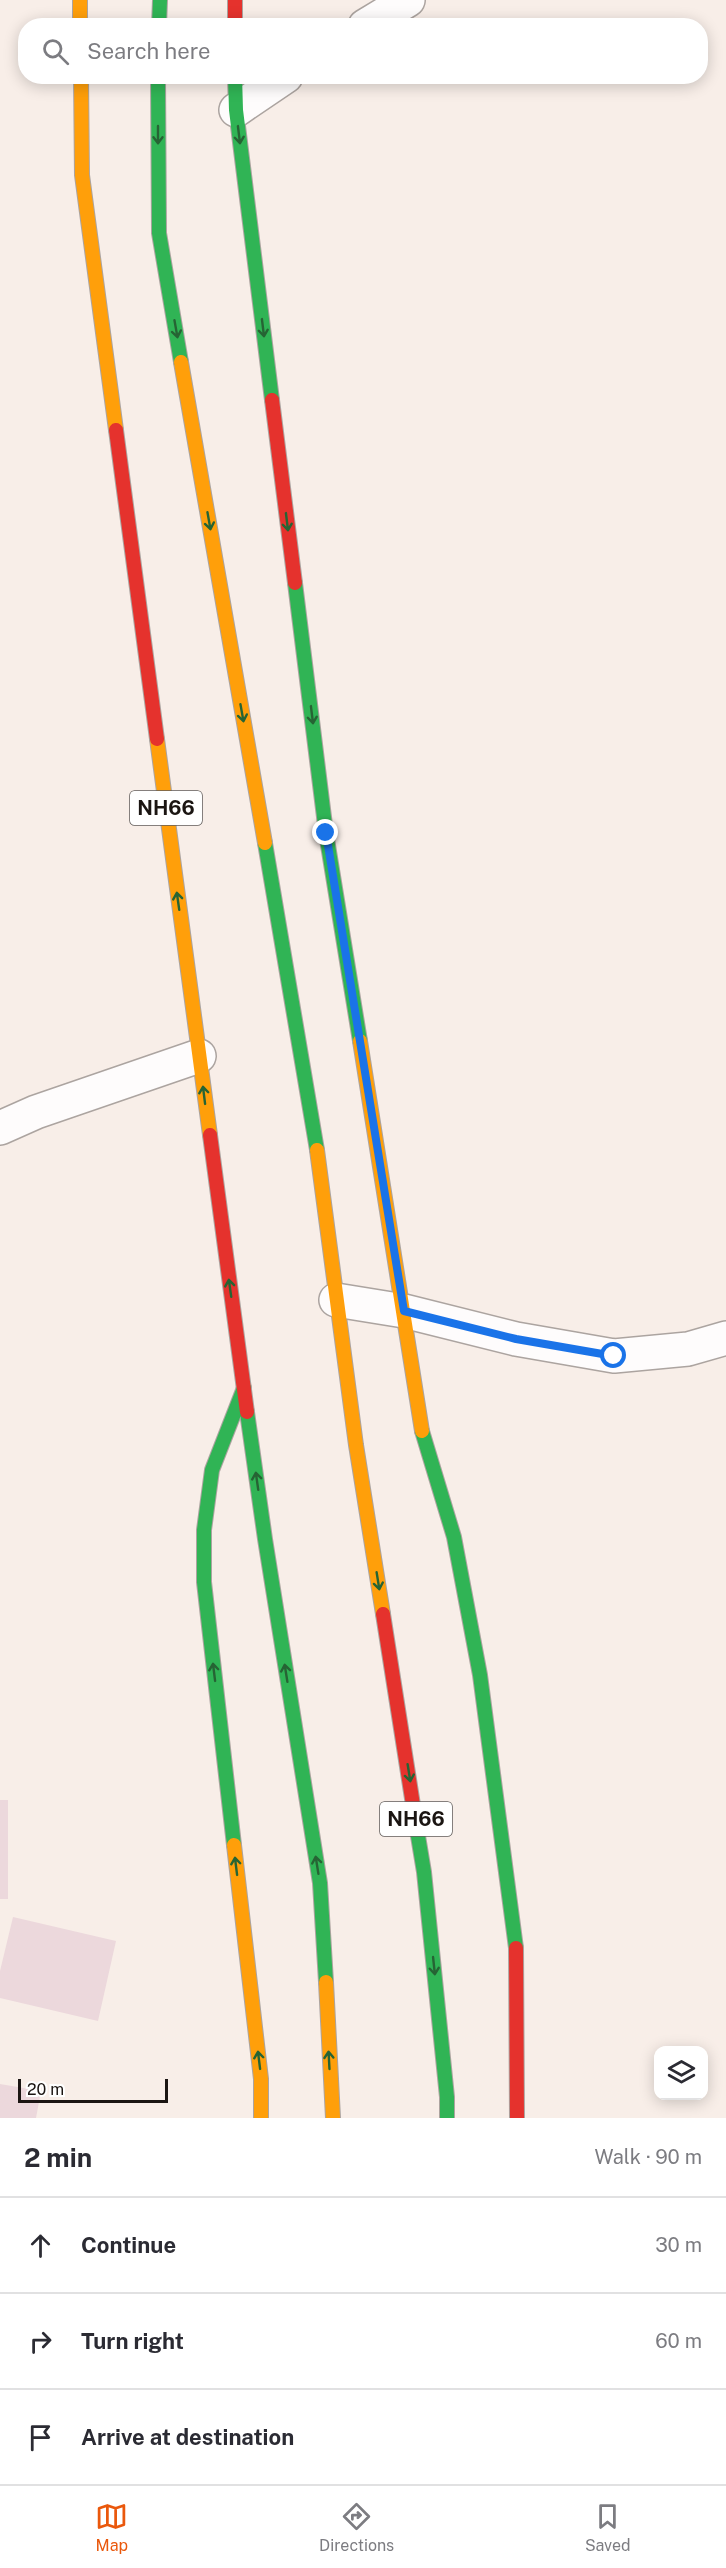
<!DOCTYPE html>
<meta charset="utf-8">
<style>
:root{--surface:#fff;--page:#f2f2f3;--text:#2b2b33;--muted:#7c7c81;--line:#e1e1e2;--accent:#ea580c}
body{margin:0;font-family:"Public Sans",sans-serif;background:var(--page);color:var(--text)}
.controls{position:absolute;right:18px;bottom:18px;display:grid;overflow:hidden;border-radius:12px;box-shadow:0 3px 15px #0003}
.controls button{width:54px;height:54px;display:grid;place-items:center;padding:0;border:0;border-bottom:2px solid var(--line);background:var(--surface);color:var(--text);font:30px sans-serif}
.scale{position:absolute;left:18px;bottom:15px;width:150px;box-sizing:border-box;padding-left:6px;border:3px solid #1b1512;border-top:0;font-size:16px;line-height:21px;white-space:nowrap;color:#1b1512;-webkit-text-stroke:4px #fff;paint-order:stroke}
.stop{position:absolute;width:18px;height:18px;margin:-14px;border:4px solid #1a73e8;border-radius:50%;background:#fff}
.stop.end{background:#1a73e8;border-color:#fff;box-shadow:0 2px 6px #0008}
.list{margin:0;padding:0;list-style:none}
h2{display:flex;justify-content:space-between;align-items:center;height:78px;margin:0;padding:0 24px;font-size:26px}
h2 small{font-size:20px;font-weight:400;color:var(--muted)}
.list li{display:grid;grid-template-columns:39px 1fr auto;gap:18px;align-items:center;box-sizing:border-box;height:96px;padding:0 24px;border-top:2px solid var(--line)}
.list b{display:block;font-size:22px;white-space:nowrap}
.list em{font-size:20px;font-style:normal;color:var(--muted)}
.icon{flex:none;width:33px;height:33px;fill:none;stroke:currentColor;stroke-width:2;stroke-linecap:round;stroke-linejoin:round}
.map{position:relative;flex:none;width:726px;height:2118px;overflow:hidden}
.search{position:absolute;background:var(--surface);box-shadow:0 3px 15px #0003;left:18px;right:18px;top:18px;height:66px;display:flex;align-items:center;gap:15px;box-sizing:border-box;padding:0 21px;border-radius:24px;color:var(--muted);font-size:22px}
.sheet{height:366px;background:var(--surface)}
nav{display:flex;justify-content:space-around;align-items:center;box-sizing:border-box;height:84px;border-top:2px solid var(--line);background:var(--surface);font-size:16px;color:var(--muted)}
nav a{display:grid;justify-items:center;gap:3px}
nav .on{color:var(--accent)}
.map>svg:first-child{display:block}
.building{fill:#ecd8dc}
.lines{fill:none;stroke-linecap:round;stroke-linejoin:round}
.street-casing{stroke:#aca4a0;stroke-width:36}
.fast-casing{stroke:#aca4a0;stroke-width:16}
.slow-casing{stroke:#aca4a0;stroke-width:16}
.jam-casing{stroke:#aca4a0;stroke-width:16}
.street{stroke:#fefcfc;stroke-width:33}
.fast{stroke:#30b455;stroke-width:14}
.slow{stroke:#ff9f0a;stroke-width:14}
.jam{stroke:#e5322d;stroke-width:14}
.oneway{stroke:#266434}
.route{stroke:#1a73e8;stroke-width:8}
.labels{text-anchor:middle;stroke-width:6;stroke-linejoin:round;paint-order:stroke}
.shield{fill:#fff;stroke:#5f5b59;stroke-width:1.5}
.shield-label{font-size:20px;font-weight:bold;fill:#1b1512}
</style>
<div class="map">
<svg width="726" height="2118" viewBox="0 0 726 2118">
<rect width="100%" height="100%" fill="#f8eee8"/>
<!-- building -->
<path class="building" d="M0 1800H8V1899H0Z
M13 1917 116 1941 98 2021 0 1998V1971Z
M0 2084 41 2091 36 2118H0Z"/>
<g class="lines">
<!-- street casing -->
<g class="street-casing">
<path id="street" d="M365 26 408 0
M236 110 286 76
M0 1128 36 1112 199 1056
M336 1300 404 1311 516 1339 614 1356 688 1349 726 1338"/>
</g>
<!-- fast casing -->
<g class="fast-casing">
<path id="fast" d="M159 26 160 0
M158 76 159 233 181 362
M235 76 236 110 272 400
M295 583 326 833 360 1041
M265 843 317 1150
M247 1412 265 1539 320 1883 326 1982
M422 1431 454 1537 480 1675 516 1948
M416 1824 424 1872 447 2097V2118
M234 1845 204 1582V1530L212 1470 244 1388"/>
</g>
<!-- slow casing -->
<g class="slow-casing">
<path id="slow" d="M80 0V26
M81 76 82 175 116 430
M181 362 265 843
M157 739 210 1135
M360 1041 422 1431
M317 1150 356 1445 383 1614
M234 1845 261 2079V2118
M326 1982 333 2118"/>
</g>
<!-- jam casing -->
<g class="jam-casing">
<path id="jam" d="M235 0V26
M272 400 295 583
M116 430 157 739
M210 1135 247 1412
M383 1614 416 1824
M516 1948 517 2118"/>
</g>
<!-- street -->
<use href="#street" class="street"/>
<!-- fast -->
<use href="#fast" class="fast"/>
<!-- slow -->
<use href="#slow" class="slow"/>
<!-- jam -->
<use href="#jam" class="jam"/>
</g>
<!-- one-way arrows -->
<defs><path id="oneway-shaft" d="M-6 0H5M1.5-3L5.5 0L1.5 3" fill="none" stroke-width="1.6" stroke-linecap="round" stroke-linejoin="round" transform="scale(1.5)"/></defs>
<g class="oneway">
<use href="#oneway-shaft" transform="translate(158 135) rotate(90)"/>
<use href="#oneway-shaft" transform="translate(239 135) rotate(83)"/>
<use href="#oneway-shaft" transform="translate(263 328) rotate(83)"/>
<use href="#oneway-shaft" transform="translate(176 329) rotate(80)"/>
<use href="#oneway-shaft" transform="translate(209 521) rotate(80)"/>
<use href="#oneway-shaft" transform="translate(287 522) rotate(83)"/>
<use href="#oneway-shaft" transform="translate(242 713) rotate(80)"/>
<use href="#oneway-shaft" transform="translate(312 715) rotate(83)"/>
<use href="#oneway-shaft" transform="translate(178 901) rotate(-98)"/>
<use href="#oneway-shaft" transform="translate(204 1095) rotate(-97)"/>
<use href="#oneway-shaft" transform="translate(230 1288) rotate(-98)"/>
<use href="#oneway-shaft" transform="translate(257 1481) rotate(-98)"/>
<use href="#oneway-shaft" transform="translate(378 1581) rotate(81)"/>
<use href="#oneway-shaft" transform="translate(214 1672) rotate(-97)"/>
<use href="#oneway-shaft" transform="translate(286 1673) rotate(-99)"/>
<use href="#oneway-shaft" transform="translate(409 1773) rotate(81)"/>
<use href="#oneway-shaft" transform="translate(317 1865) rotate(-99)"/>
<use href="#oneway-shaft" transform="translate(236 1866) rotate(-97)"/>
<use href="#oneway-shaft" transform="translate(434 1966) rotate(84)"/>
<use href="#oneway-shaft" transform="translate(259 2060) rotate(-97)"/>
<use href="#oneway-shaft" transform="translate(329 2060) rotate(-93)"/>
</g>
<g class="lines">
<!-- route -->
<path class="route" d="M326 833 404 1311 516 1339 614 1356"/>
</g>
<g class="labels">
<!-- shield labels -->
<g class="shield">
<rect x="130" y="791" width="72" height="34" rx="4.5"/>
<rect x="380" y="1802" width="72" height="34" rx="4.5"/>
</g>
<g class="shield-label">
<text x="166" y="815">NH66</text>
<text x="416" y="1826">NH66</text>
</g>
</g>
</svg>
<div class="controls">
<button><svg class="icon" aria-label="layers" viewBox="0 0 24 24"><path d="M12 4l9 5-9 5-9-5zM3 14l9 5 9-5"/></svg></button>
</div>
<div class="scale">20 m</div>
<div class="stop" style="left:614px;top:1356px"></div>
<div class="stop end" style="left:326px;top:833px"></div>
<div class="search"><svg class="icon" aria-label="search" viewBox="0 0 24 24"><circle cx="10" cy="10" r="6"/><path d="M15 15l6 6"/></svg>Search here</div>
</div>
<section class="sheet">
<h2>2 min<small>Walk · 90 m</small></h2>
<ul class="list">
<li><svg class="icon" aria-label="ahead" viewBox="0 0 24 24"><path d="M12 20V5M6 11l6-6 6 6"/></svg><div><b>Continue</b></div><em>30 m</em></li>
<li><svg class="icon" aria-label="right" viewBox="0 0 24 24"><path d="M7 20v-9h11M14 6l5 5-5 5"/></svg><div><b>Turn right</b></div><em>60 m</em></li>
<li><svg class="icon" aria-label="arrive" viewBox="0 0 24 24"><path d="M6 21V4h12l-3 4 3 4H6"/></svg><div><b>Arrive at destination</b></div></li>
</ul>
</section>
<nav>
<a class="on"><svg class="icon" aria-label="map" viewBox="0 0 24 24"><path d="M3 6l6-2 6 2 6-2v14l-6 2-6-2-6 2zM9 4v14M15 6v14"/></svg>Map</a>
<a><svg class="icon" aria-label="directions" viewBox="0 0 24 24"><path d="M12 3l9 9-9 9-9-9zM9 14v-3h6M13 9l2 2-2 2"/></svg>Directions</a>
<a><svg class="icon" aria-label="saved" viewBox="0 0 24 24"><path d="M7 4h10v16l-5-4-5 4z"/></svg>Saved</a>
</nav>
